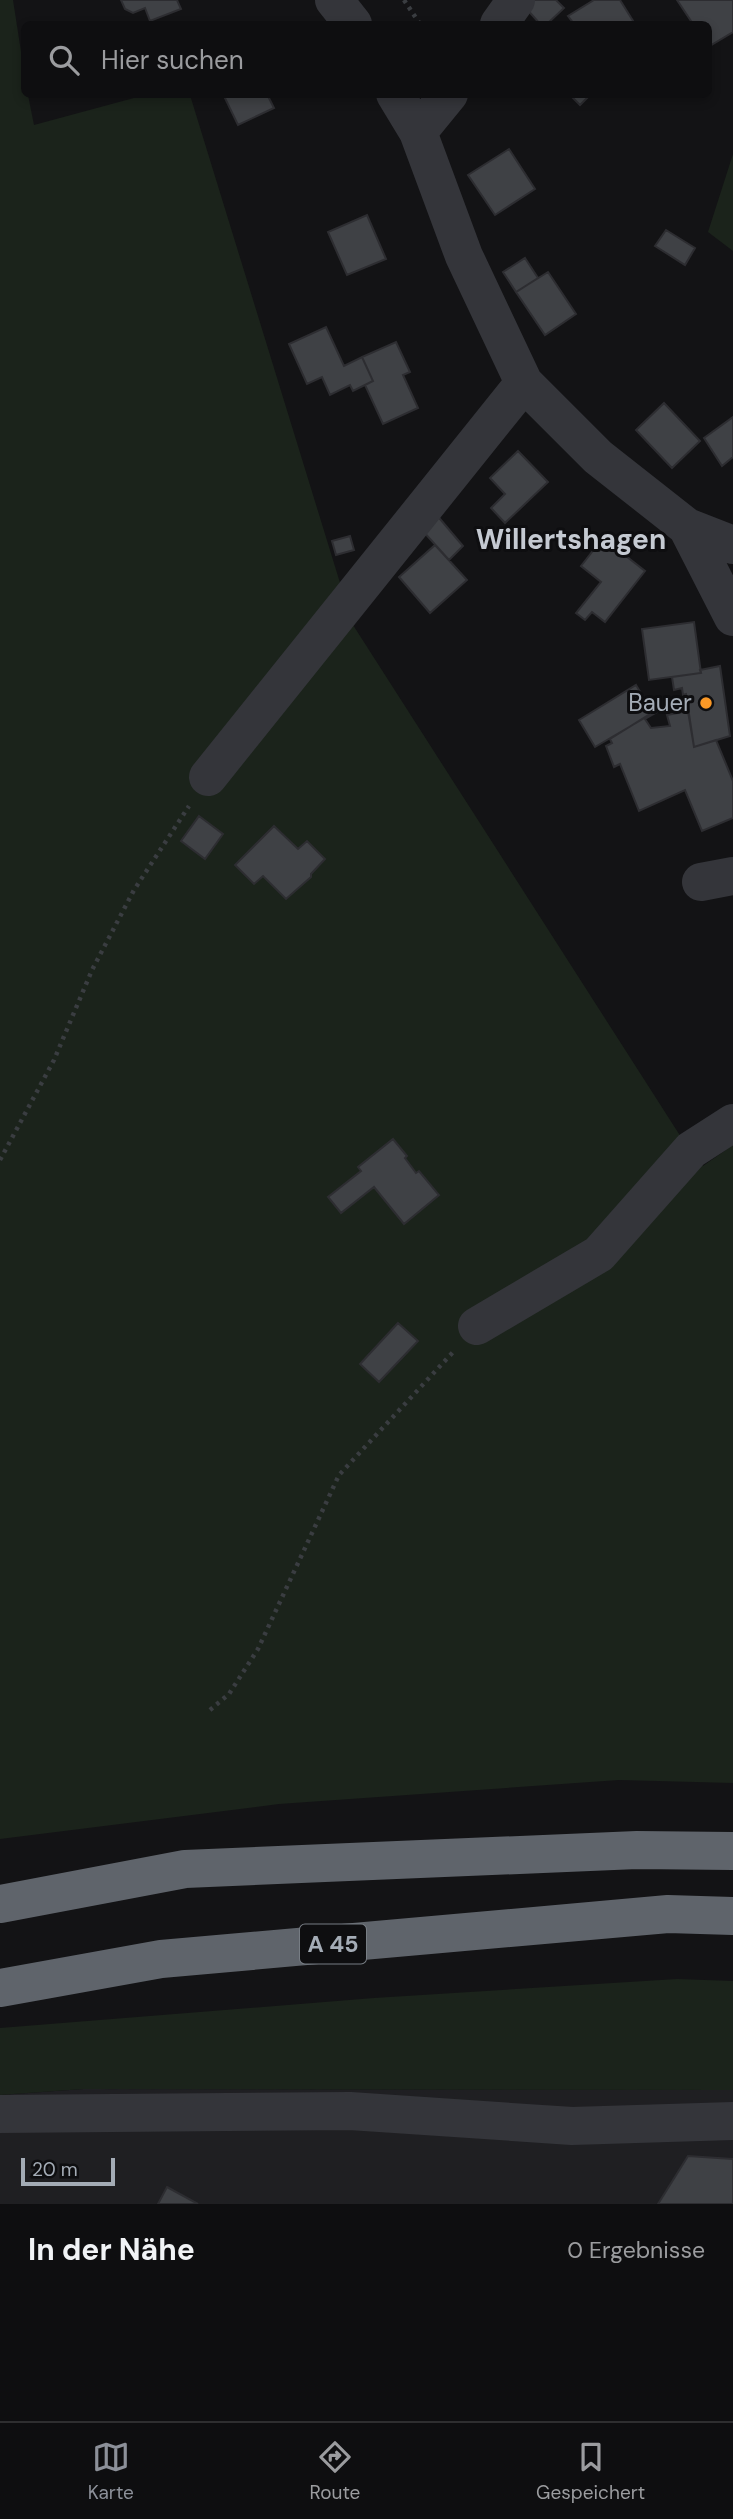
<!DOCTYPE html>
<html lang="de">
<meta charset="utf-8">
<style>
:root{--surface:#0e0e10;--page:#171719;--text:#f1f3f6;--muted:#9b9c9f;--line:#2e2e30;--accent:#8c9099}
body{margin:0;font-family:"DM Sans",sans-serif;background:var(--page);color:var(--text)}
.scale{position:absolute;left:21px;bottom:18px;width:94px;box-sizing:border-box;padding-left:7px;border:4px solid #a4acb6;border-top:0;font-size:19px;line-height:24px;white-space:nowrap;color:#a4acb6;-webkit-text-stroke:5px #0e0e10;paint-order:stroke}
.list{margin:0;padding:0;list-style:none}
h2{display:flex;justify-content:space-between;align-items:center;height:91px;margin:0;padding:0 28px;font-size:30px}
h2 small{font-size:23px;font-weight:400;color:var(--muted)}
.icon{flex:none;width:38px;height:38px;fill:none;stroke:currentColor;stroke-width:2;stroke-linecap:round;stroke-linejoin:round}
.map{position:relative;flex:none;width:733px;height:2204px;overflow:hidden}
.search{position:absolute;background:var(--surface);box-shadow:0 4px 10px #0003;left:21px;right:21px;top:21px;height:77px;display:flex;align-items:center;gap:18px;box-sizing:border-box;padding:0 24px;border-radius:10px;color:var(--muted);font-size:26px}
.sheet{height:217px;background:var(--surface)}
nav{display:flex;justify-content:space-around;align-items:center;box-sizing:border-box;height:98px;border-top:2px solid var(--line);background:var(--surface);font-size:19px;color:var(--muted)}
nav a{display:grid;justify-items:center;gap:4px}
nav .on{color:var(--accent)}
.map>svg:first-child{display:block}
.built{fill:#1f1f22}
.green{fill:#1b231b}
.building{fill:#3f4145;stroke:#2d2d31;stroke-width:2}
.lines{fill:none;stroke-linecap:round;stroke-linejoin:round}
.path{stroke:#3a3d41;stroke-width:4.5;stroke-dasharray:3.5 5;stroke-linecap:butt}
.minor{stroke:#34353a;stroke-width:38}
.highway{stroke:#5f646b;stroke-width:38}
.poi-dot{fill:#fa9826;stroke:#0e0e10;stroke-width:2.5}
.labels{text-anchor:middle;stroke-width:6;stroke-linejoin:round;paint-order:stroke}
.shield{fill:#0e0e10;stroke:#777d84;stroke-width:2}
.shield-label{font-size:23px;font-weight:bold;fill:#a4acb6}
.poi-label{font-size:24px;fill:#a4acb6;stroke:#0e0e10;text-anchor:end}
.quarter-label{font-size:28px;font-weight:bold;fill:#c5cad2;stroke:#0e0e10}
</style>
<div class="map">
<svg width="733" height="2204" viewBox="0 0 733 2204">
<rect width="100%" height="100%" fill="#131315"/>
<!-- built -->
<path class="built" d="M83 2089 733 2090V2204H0V2095Z"/>
<!-- green -->
<path class="green" d="M0 0H13L24 71V94L28 95 34 125 145 95H190L353 625 688 1148 703 1166 733 1145V1783L619 1780 279 1804 0 1839Z
M733 154V251L708 232Z
M677 1979 733 1981V2090L83 2089 0 2095V2028L374 1998Z"/>
<!-- building -->
<path class="building" d="M121 0H177L181 9 150 21 145 8 133 13 125 9Z
M532 0H556L564 8 547 24H540L525 7Z
M594 0H620L635 24H574L568 16Z
M677 0H733V32L708 47V24H693Z
M223 94H267L274 108 238 125Z
M569 94H590V95L580 105Z
M509 149 535 189 495 215 468 175Z
M367 215 386 259 347 275 328 232Z
M666 230 695 248 685 265 655 246Z
M525 258 538 278 516 292 503 272Z
M548 272 576 314 545 335 516 292Z
M326 327 344 366 362 357 373 381 353 391 350 385 330 395 322 377 307 384 289 344Z
M396 342 410 372 403 375 418 408 383 424 365 385 373 381 362 357Z
M664 403 700 441 672 468 636 430Z
M733 417V457L722 466 704 438Z
M518 451 548 482 505 523 491 508 505 494 490 478Z
M435 513 463 546 449 560 421 529Z
M350 536 354 550 336 555 332 541Z
M603 538 645 571 605 622 592 612 585 620 576 613 601 582 581 566Z
M435 545 467 580 430 613 399 577Z
M694 622 701 673 649 680 642 629Z
M720 666 730 736 694 747 686 694 683 695 682 688 674 690 672 677 701 673 700 670Z
M636 685 653 713 595 747 579 720Z
M655 711 657 712 645 719 651 728 670 726 667 715 688 711 694 747 716 740 733 781V818L702 831 685 790 639 811 620 764 614 767 606 746 612 743 610 739Z
M199 816 223 834 205 859 181 841Z
M274 826 298 849 307 841 325 859 311 874V877L286 899 263 876 254 884 235 865Z
M393 1139 407 1156 405 1158 416 1173 419 1171 439 1195 404 1224 374 1187 341 1213 328 1197 361 1171 358 1167Z
M398 1323 418 1341 379 1382 360 1364Z
M688 2156 733 2159V2204H658Z
M167 2187 198 2204H158Z"/>
<g class="lines">
<!-- path -->
<path class="path" d="M404 0 420 24
M0 1160 54 1060 92 970 134 890 189 806
M210 1710 229 1694 258 1649 339 1475 455 1350"/>
<!-- minor -->
<path class="minor" d="M334 0 353 24
M499 24 516 0
M395 94 418 132 464 256 524 383 598 457 687 527 733 617
M418 132 449 94
M687 527 733 545
M208 777 524 383
M701 882 733 876
M477 1326 599 1254 691 1150 733 1123
M0 2114 350 2111 572 2126 733 2121"/>
<!-- highway -->
<path class="highway" d="M0 1904 185 1869 637 1850 733 1851
M0 1988 161 1959 668 1914 733 1916"/>
</g>
<!-- markers -->
<circle class="poi-dot" cx="706" cy="703" r="7"/>
<g class="labels">
<!-- shield labels -->
<rect class="shield" x="300" y="1924.5" width="66" height="39" rx="5"/>
<g class="shield-label">
<text x="333" y="1952">A 45</text>
</g>
<!-- poi labels -->
<g class="poi-label">
<text x="692" y="711">Bauer</text>
</g>
<!-- quarter labels -->
<g class="quarter-label">
<text x="571" y="549">Willertshagen</text>
</g>
</g>
</svg>
<div class="scale">20 m</div>
<div class="search"><svg class="icon" aria-label="search" viewBox="0 0 24 24"><circle cx="10" cy="10" r="6"/><path d="M15 15l6 6"/></svg>Hier suchen</div>
</div>
<section class="sheet">
<h2>In der Nähe<small>0 Ergebnisse</small></h2>
<ul class="list">
</ul>
</section>
<nav>
<a class="on"><svg class="icon" aria-label="map" viewBox="0 0 24 24"><path d="M3 6l6-2 6 2 6-2v14l-6 2-6-2-6 2zM9 4v14M15 6v14"/></svg>Karte</a>
<a><svg class="icon" aria-label="directions" viewBox="0 0 24 24"><path d="M12 3l9 9-9 9-9-9zM9 14v-3h6M13 9l2 2-2 2"/></svg>Route</a>
<a><svg class="icon" aria-label="saved" viewBox="0 0 24 24"><path d="M7 4h10v16l-5-4-5 4z"/></svg>Gespeichert</a>
</nav>
